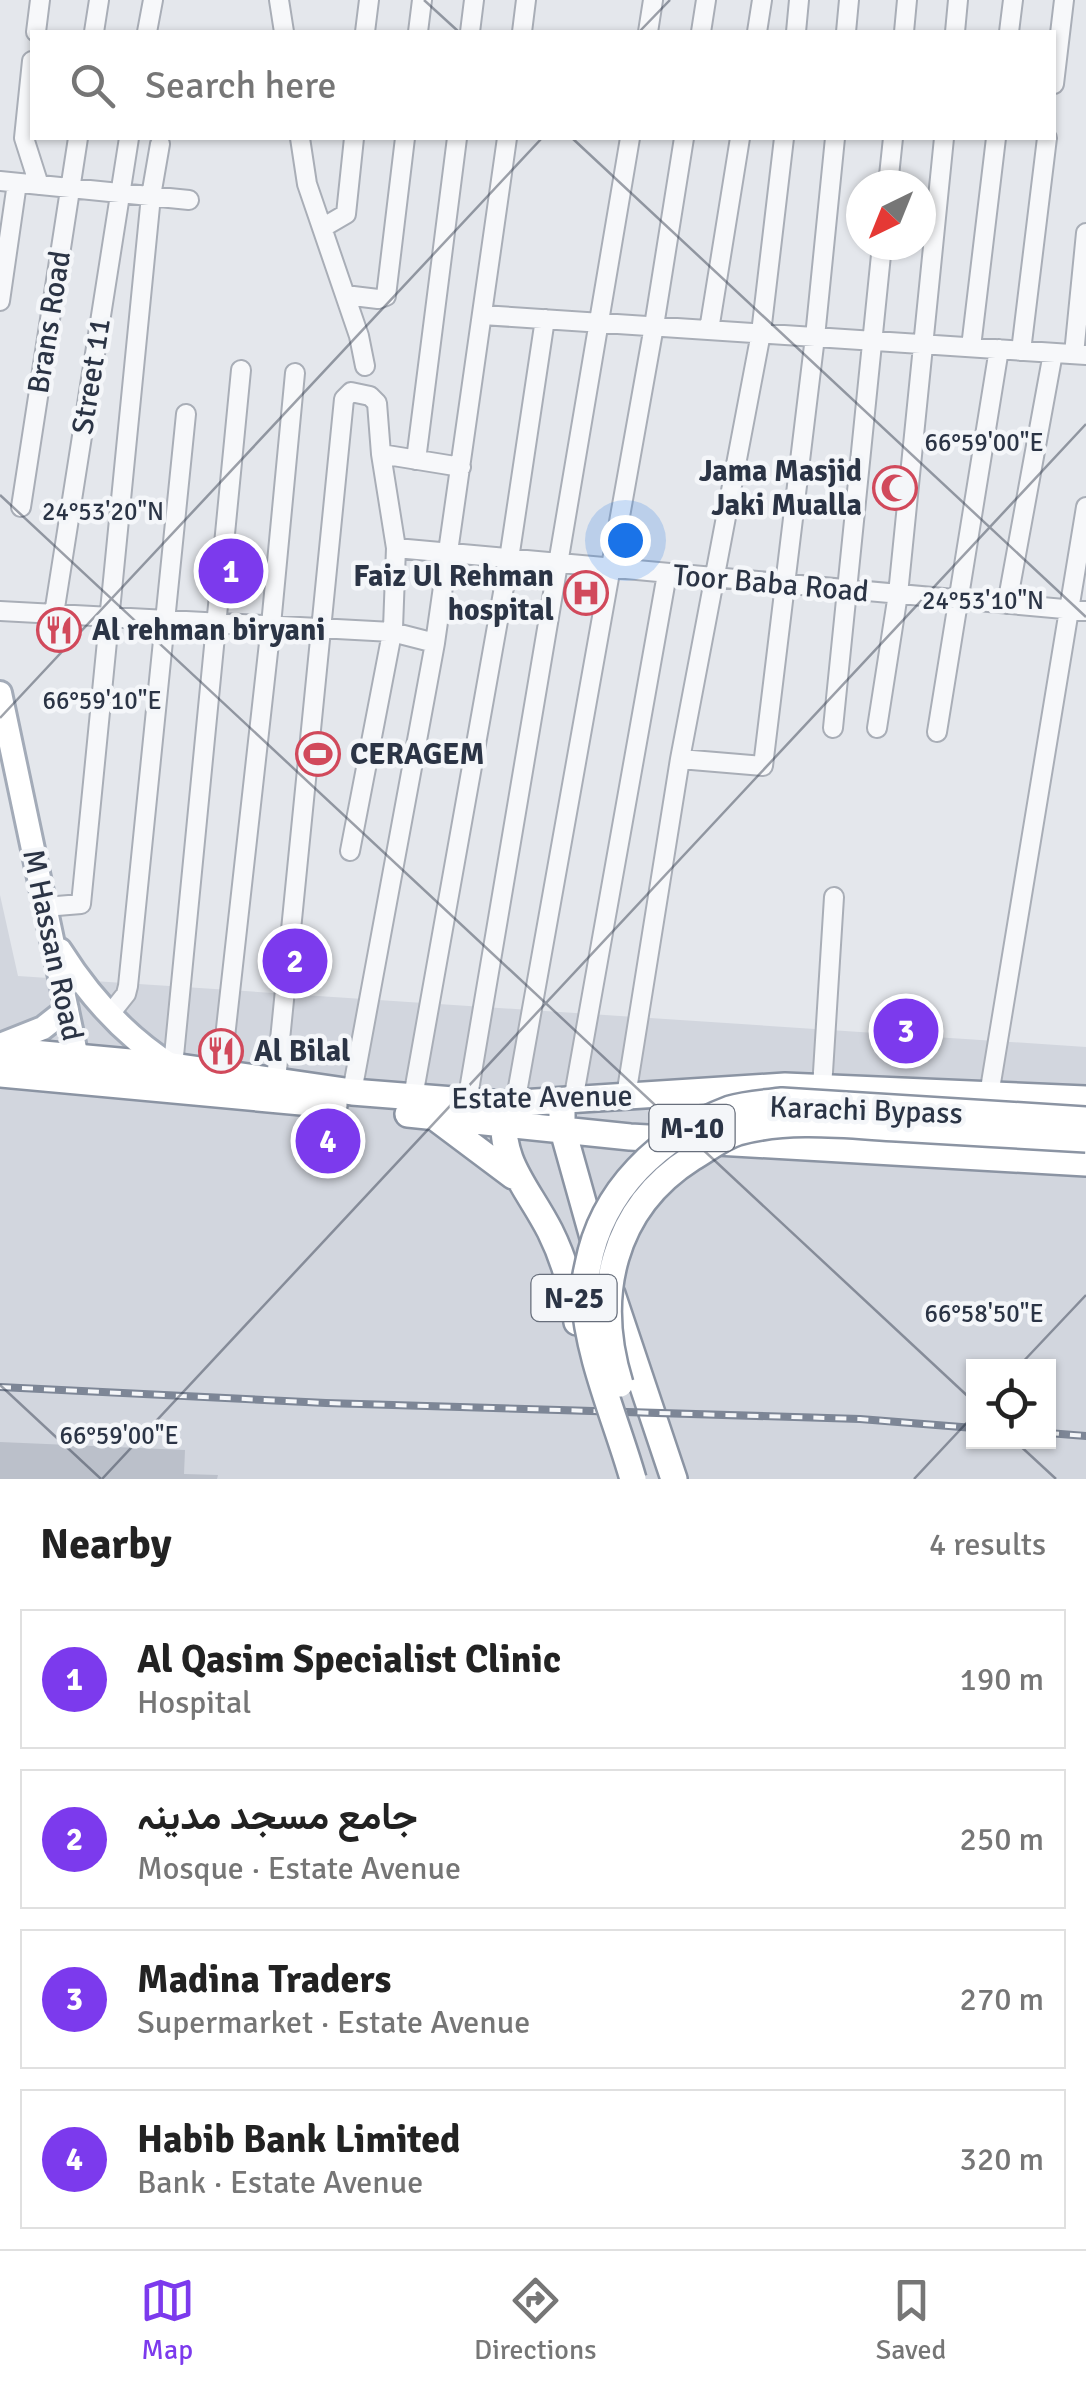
<!DOCTYPE html>
<meta charset="utf-8">
<style>
:root{--surface:#fff;--page:#f6f6f6;--text:#222;--muted:#767676;--line:#e0e0e0;--accent:#7c3aed}
body{margin:0;font-family:Signika,Vazirmatn,sans-serif;background:var(--page);color:var(--text)}
.controls{position:absolute;right:30px;bottom:30px;display:grid;overflow:hidden;border-radius:0px;box-shadow:0 2px 8px #0004}
.controls button{width:90px;height:90px;display:grid;place-items:center;padding:0;border:0;border-bottom:2px solid var(--line);background:var(--surface);color:var(--text);font:50px sans-serif}
.compass{position:absolute;left:846px;top:170px;width:90px;height:90px;border-radius:50%;background:var(--surface);box-shadow:0 2px 8px #0004;rotate:223deg}
.you{position:absolute;left:625px;top:540px;width:35px;height:35px;margin:-25px;border:8px solid #fff;border-radius:50%;background:#1a73e8;box-shadow:0 0 0 15px #1a73e833}
.badge{display:grid;place-items:center;width:65px;height:65px;border-radius:50%;background:var(--accent);color:#fff;font-size:32px;font-weight:700}
.pin{position:absolute;translate:-50% -50%;border:5px solid #fff;box-shadow:0 2px 10px #0006}
.list{margin:0;padding:0;list-style:none}
h2{display:flex;justify-content:space-between;align-items:center;height:130px;margin:0;padding:0 40px;font-size:42px}
h2 small{font-size:32px;font-weight:400;color:var(--muted)}
.list li{display:grid;grid-template-columns:65px 1fr auto;gap:30px;align-items:center;box-sizing:border-box;height:140px;margin:0 20px 20px;padding:0 20px;border:2px solid var(--line);border-radius:0px}
.list b{display:block;font-size:38px;white-space:nowrap}
.list p{margin:0;font-size:32px;white-space:nowrap;color:var(--muted)}
.list em{font-size:32px;font-style:normal;color:var(--muted)}
.icon{flex:none;width:55px;height:55px;fill:none;stroke:currentColor;stroke-width:2;stroke-linecap:round;stroke-linejoin:round}
.map{position:relative;flex:none;width:1086px;height:1479px;overflow:hidden}
.search{position:absolute;background:var(--surface);box-shadow:0 2px 8px #0004;left:30px;right:30px;top:30px;height:110px;display:flex;align-items:center;gap:25px;box-sizing:border-box;padding:0 35px;border-radius:0px;color:var(--muted);font-size:38px}
.sheet{height:770px;background:var(--surface)}
nav{display:flex;justify-content:space-around;align-items:center;box-sizing:border-box;height:140px;border-top:2px solid var(--line);background:var(--surface);font-size:28px;color:var(--muted)}
nav a{display:grid;justify-items:center;gap:5px}
nav .on{color:var(--accent)}
.map>svg:first-child{display:block}
.built{fill:#d2d6de;fill-rule:evenodd}
.building{fill:#bbc0ca}
.lines{fill:none;stroke-linecap:round;stroke-linejoin:round}
.minor-casing{stroke:#a9aeb7;stroke-width:22}
.major-casing{stroke:#a3abb8;stroke-width:28}
.highway-casing{stroke:#8b94a3;stroke-width:30}
.minor{stroke:#f7f8fa;stroke-width:18}
.major{stroke:#fff;stroke-width:22}
.highway{stroke:#fff;stroke-width:25}
.rail-casing{stroke:#7d8696;stroke-width:8}
.rail{stroke:#f4f6f9;stroke-width:4;stroke-dasharray:11;stroke-linecap:butt}
.highway-bridge-casing{stroke:#8b94a3;stroke-width:30;stroke-linecap:butt}
.highway-bridge{stroke:#fff;stroke-width:25}
.ticks{fill:none;stroke:#2b3445;stroke-width:2.5;stroke-opacity:0.45}
.labels{text-anchor:middle;stroke-width:9;stroke-linejoin:round;paint-order:stroke}
.shield{fill:#f4f6f9;stroke:#676e7b;stroke-width:2.5}
.shield-label{font-size:28px;font-weight:bold;fill:#2b3445}
.street-label{font-size:30px;fill:#2b3445;stroke:#f4f6f9}
.poi-label{font-size:30px;font-weight:bold;fill:#2b3445;stroke:#f4f6f9;text-anchor:start}
.ticks-label{font-size:25px;text-anchor:middle;fill:#2b3445;stroke:#f4f6f9;stroke-width:9;stroke-linejoin:round;paint-order:stroke}
</style>
<div class="map">
<svg width="1086" height="1479" viewBox="0 0 1086 1479">
<rect width="100%" height="100%" fill="#e4e7ec"/>
<!-- built -->
<path class="built" d="M0 895 18 976 1086 1047V1479H0ZM974 1366H1048V1442H974Z"/>
<!-- building -->
<path class="building" d="M0 1442 185 1450 184 1474 218 1475 217 1479H0Z"/>
<g class="lines">
<!-- minor casing -->
<g class="minor-casing">
<path id="minor" d="M279 0 284 32
M36 32 40 0
M94 32 99 0
M147 32 153 0
M365 32 369 0
M418 32 422 0
M470 32 474 0
M522 32 526 0
M648 32 653 0
M701 32 706 0
M757 32 762 0
M796 32 799 0
M846 32 849 0
M904 32 907 0
M955 32 958 0
M1009 32 1013 0
M32 61 24 138 39 185
M1054 84 1064 0
M300 138 307 184 359 336 365 366
M0 181 189 200
M888 185 893 138
M322 228 346 214 354 138
M345 295 378 299 386 296 405 138
M0 301 17 183
M482 315 1086 355
M709 330 740 138
M971 347 996 138
M1021 351 1047 138
M1074 354 1086 233
M381 454 461 467
M416 460 457 138
M21 507 78 138
M396 548 1086 611
M1007 604 1053 353
M0 611 392 632 435 643
M54 614 129 138
M833 728 882 245
M877 728 898 594 944 138
M937 732 999 349
M680 759 763 766 815 337 835 138
M45 907 81 904 151 196 160 144
M110 1014 126 994 128 986 186 414
M173 1066 241 370
M221 1073 271 625 295 373
M276 1080 344 399 351 392 370 396 377 403 381 454 396 548 393 628 350 851
M822 1088 834 897
M352 1092 435 643 507 138
M989 1095 1086 507
M626 1096 680 759 761 333 784 138
M413 1097 509 559 545 319
M573 1101 667 574
M467 1102 630 138
M515 1104 654 326 684 138"/>
</g>
<!-- major casing -->
<g class="major-casing">
<path id="major" d="M0 693 80 1072
M60 950C89 996 126 1037 172 1066
M0 1045 43 1028 67 1009"/>
</g>
<!-- highway casing -->
<g class="highway-casing">
<path id="highway" d="M0 1050 173 1066 352 1092 504 1104 785 1086 1086 1099
M0 1074 334 1105
M504 1109C499 1163 527 1186 550 1231 564 1259 573 1292 577 1322
M562 1112V1127L597 1252
M408 1114 630 1137 1086 1163
M437 1119 513 1176
M612 1294 674 1479"/>
</g>
<!-- minor -->
<use href="#minor" class="minor"/>
<!-- major -->
<use href="#major" class="major"/>
<!-- highway -->
<use href="#highway" class="highway"/>
<!-- rail casing -->
<g class="rail-casing">
<path id="rail" d="M0 1387 326 1403 860 1419 974 1428
M1048 1433 1086 1436"/>
</g>
<!-- rail -->
<use href="#rail" class="rail"/>
<!-- highway-bridge casing -->
<g class="highway-bridge-casing">
<path id="highway-bridge" d="M620 1384C593 1297 612 1209 692 1158 706 1150 722 1137 738 1132 789 1118 845 1125 897 1128 960 1132 1023 1135 1086 1139
M633 1479C616 1419 588 1359 584 1295 583 1285 586 1275 588 1265 602 1190 659 1136 730 1109 746 1104 766 1103 782 1101L1086 1120"/>
</g>
<!-- highway-bridge -->
<use href="#highway-bridge" class="highway-bridge"/>
</g>
<!-- ticks -->
<path class="ticks" d="M424 0 459 32M639 32 670 0M572 138 1086 617M0 495 974 1402M0 718 542 138M1019 1366 1086 1295M0 1385 101 1479M1016 1442 1056 1479M102 1479 1086 424M914 1479 974 1415"/>
<!-- icons -->
<defs>
<g id="mosque-ring" transform="scale(2.25)"><circle r="9.5" fill="#f4f6f9" stroke="#d1495b" stroke-width="1.5"/><path d="M3.5-4.9A6 6 0 1 0 3.5 4.9A5 5 0 1 1 3.5-4.9Z" fill="#d1495b"/></g>
<g id="hospital-ring" transform="scale(2.25)"><circle r="9.5" fill="#f4f6f9" stroke="#d1495b" stroke-width="1.5"/><path d="M-5-5h3v3.5h4V-5h3V5h-3V1.5h-4V5h-3Z" fill="#d1495b"/></g>
<g id="restaurant-ring" transform="scale(2.25)"><circle r="9.5" fill="#f4f6f9" stroke="#d1495b" stroke-width="1.5"/><path d="M-5-6h1v4h1v-4h1v4h1v-4h1v5L-1.5 .5V6h-2V.5L-5-1ZM5-6V6H3V1.5H1.5Q1.5-4 5-6Z" fill="#d1495b"/></g>
<g id="stadium-ring" transform="scale(2.25)"><circle r="9.5" fill="#f4f6f9" stroke="#d1495b" stroke-width="1.5"/><path d="M0-5a6.5 5 0 1 0 0 10a6.5 5 0 1 0 0-10ZM-3.5-1.8h7v3.6h-7Z" fill="#d1495b"/></g>
</defs>
<g fill-rule="evenodd">
<use href="#mosque-ring" x="895" y="488"/>
<use href="#hospital-ring" x="586" y="593"/>
<use href="#restaurant-ring" x="59" y="630"/>
<use href="#stadium-ring" x="318" y="754"/>
<use href="#restaurant-ring" x="221" y="1051"/>
</g>
<g class="labels">
<!-- shield labels -->
<g class="shield">
<rect x="649.5" y="1105" width="85" height="46" rx="8"/>
<rect x="531.5" y="1275" width="85" height="46" rx="8"/>
</g>
<g class="shield-label">
<text x="692" y="1138">M-10</text>
<text x="574" y="1308">N-25</text>
</g>
<!-- street labels -->
<g class="street-label">
<text transform="translate(49 322) rotate(-81)" y="10">Brans Road</text>
<text transform="translate(91 376) rotate(-81)" y="10">Street 11</text>
<text transform="translate(771 583) rotate(5)" y="10">Toor Baba Road</text>
<text transform="translate(53 945) rotate(78)" y="10">M Hassan Road</text>
<text transform="translate(542 1097) rotate(-1)" y="10">Estate Avenue</text>
<text transform="translate(866 1110) rotate(2)" y="10">Karachi Bypass</text>
</g>
<!-- poi labels -->
<g class="poi-label">
<text x="862" y="481" text-anchor="end">Jama Masjid<tspan x="862" dy="34">Jaki Mualla</tspan></text>
<text x="554" y="586" text-anchor="end">Faiz Ul Rehman<tspan x="554" dy="34">hospital</tspan></text>
<text x="92" y="640">Al rehman biryani</text>
<text x="350" y="764">CERAGEM</text>
<text x="254" y="1061">Al Bilal</text>
</g>
</g>
<g class="ticks-label">
<text x="984" y="451">66°59'00"E</text>
<text x="103" y="520">24°53'20"N</text>
<text x="983" y="609">24°53'10"N</text>
<text x="102" y="709">66°59'10"E</text>
<text x="984" y="1322">66°58'50"E</text>
<text x="119" y="1444">66°59'00"E</text>
</g>
</svg>
<div class="controls">
<button><svg class="icon" aria-label="locate" viewBox="0 0 24 24"><circle cx="12" cy="12" r="6"/><path d="M12 2v4M12 18v4M2 12h4M18 12h4"/></svg></button>
</div>
<svg class="compass" viewBox="-18 -18 36 36"><path d="M0-13l5 13h-10z" fill="#e53935"/><path d="M0 13l5-13h-10z" fill="#767676"/></svg>
<div class="you"></div>
<div class="pin badge" style="left:231px;top:571px">1</div>
<div class="pin badge" style="left:295px;top:961px">2</div>
<div class="pin badge" style="left:906px;top:1031px">3</div>
<div class="pin badge" style="left:328px;top:1141px">4</div>
<div class="search"><svg class="icon" aria-label="search" viewBox="0 0 24 24"><circle cx="10" cy="10" r="6"/><path d="M15 15l6 6"/></svg>Search here</div>
</div>
<section class="sheet">
<h2>Nearby<small>4 results</small></h2>
<ul class="list">
<li><span class="badge">1</span><div><b>Al Qasim Specialist Clinic</b><p>Hospital</p></div><em>190 m</em></li>
<li><span class="badge">2</span><div><b>جامع مسجد مدینہ</b><p>Mosque · Estate Avenue</p></div><em>250 m</em></li>
<li><span class="badge">3</span><div><b>Madina Traders</b><p>Supermarket · Estate Avenue</p></div><em>270 m</em></li>
<li><span class="badge">4</span><div><b>Habib Bank Limited</b><p>Bank · Estate Avenue</p></div><em>320 m</em></li>
</ul>
</section>
<nav>
<a class="on"><svg class="icon" aria-label="map" viewBox="0 0 24 24"><path d="M3 6l6-2 6 2 6-2v14l-6 2-6-2-6 2zM9 4v14M15 6v14"/></svg>Map</a>
<a><svg class="icon" aria-label="directions" viewBox="0 0 24 24"><path d="M12 3l9 9-9 9-9-9zM9 14v-3h6M13 9l2 2-2 2"/></svg>Directions</a>
<a><svg class="icon" aria-label="saved" viewBox="0 0 24 24"><path d="M7 4h10v16l-5-4-5 4z"/></svg>Saved</a>
</nav>
